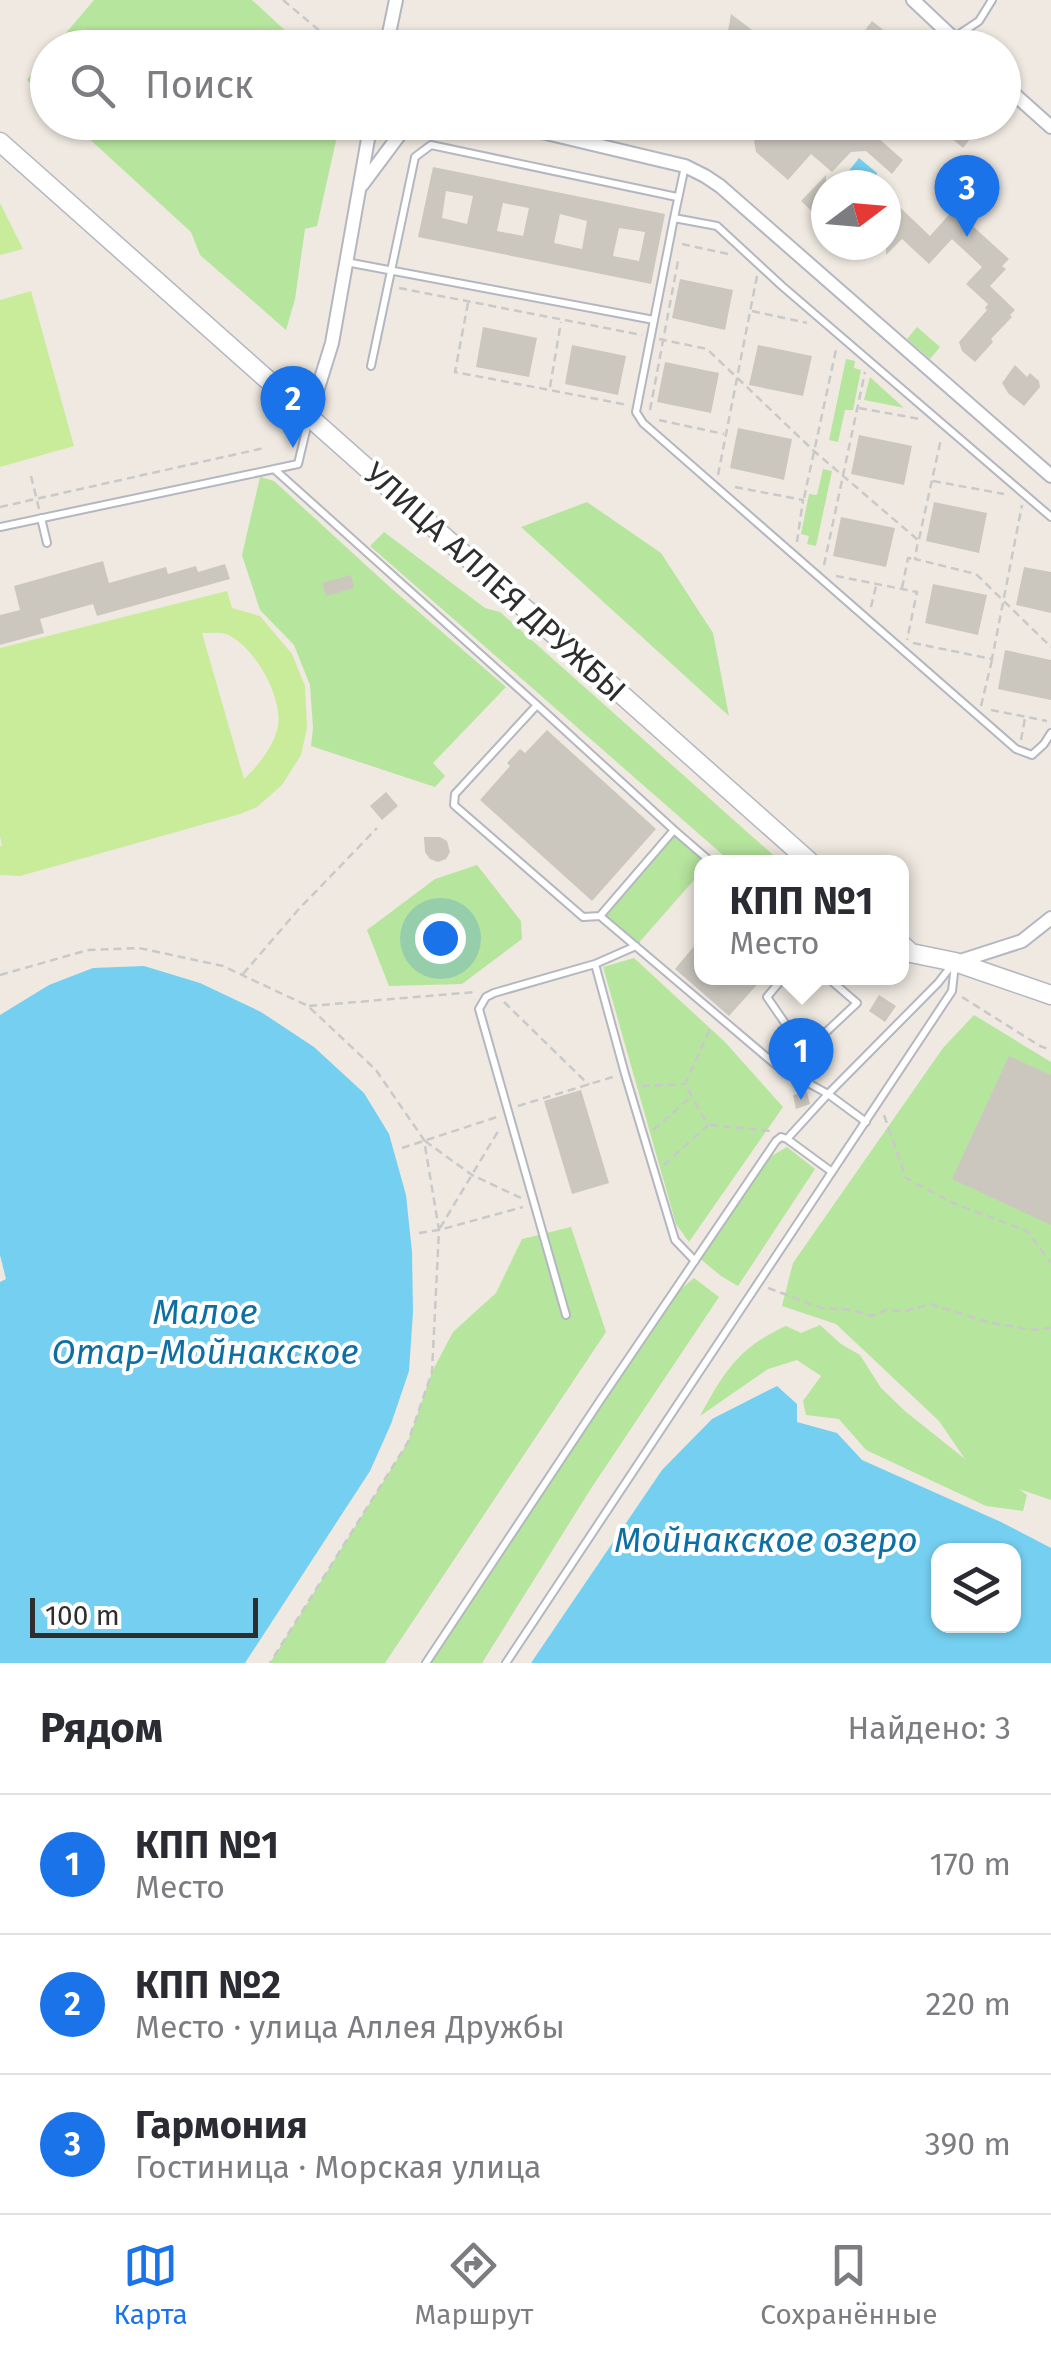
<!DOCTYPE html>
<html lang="ru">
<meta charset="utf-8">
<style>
:root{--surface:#fff;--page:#f7f7f7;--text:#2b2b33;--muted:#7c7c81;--line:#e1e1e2;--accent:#1a73e8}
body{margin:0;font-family:"Fira Sans",sans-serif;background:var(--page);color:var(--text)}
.controls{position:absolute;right:30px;bottom:30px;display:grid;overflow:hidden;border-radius:20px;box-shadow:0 2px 8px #0004}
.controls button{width:90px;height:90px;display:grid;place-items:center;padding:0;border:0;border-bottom:2px solid var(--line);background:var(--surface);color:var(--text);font:50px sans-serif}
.compass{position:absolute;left:811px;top:170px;width:90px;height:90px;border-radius:50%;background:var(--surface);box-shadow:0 2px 8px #0004;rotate:74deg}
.scale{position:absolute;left:30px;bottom:25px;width:228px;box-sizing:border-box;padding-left:10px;border:5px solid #2e2e2e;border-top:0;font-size:28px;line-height:35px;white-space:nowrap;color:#2e2e2e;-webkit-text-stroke:8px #fff;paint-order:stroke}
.you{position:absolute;left:440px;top:938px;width:35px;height:35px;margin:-25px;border:8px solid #fff;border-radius:50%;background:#1a73e8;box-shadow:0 0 0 15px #1a73e833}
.badge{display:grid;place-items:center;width:65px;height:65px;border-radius:50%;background:var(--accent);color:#fff;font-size:32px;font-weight:700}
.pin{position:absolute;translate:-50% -82px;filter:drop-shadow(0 2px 5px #0008)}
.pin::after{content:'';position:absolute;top:52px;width:35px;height:30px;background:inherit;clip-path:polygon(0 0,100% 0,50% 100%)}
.popup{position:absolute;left:694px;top:855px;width:215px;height:130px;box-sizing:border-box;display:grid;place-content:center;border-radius:20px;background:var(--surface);filter:drop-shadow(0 2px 8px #0005);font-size:32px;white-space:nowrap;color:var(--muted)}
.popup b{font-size:38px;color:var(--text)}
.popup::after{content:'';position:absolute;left:50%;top:100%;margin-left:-20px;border:20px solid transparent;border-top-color:var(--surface)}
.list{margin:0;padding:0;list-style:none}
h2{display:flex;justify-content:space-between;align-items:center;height:130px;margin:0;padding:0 40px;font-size:42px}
h2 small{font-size:32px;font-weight:400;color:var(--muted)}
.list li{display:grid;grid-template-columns:65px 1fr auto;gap:30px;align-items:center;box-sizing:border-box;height:140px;padding:0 40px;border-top:2px solid var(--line)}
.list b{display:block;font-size:38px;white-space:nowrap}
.list p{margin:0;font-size:32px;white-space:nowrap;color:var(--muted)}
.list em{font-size:32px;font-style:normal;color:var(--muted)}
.icon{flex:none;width:55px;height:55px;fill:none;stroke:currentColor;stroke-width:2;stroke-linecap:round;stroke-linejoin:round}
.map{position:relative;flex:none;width:1051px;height:1663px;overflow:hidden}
.search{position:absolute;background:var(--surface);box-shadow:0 2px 8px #0004;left:30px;right:30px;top:30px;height:110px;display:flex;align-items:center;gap:25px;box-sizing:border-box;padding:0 35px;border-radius:55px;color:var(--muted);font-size:38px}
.sheet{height:550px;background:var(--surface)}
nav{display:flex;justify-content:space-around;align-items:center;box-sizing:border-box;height:140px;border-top:2px solid var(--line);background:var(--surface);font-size:28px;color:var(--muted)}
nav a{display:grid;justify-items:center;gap:5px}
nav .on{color:var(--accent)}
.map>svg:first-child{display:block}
.green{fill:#b6e59e}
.pitch{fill:#c9ec9a;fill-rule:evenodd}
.water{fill:#75cff0;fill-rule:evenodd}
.building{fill:#cbc7bf;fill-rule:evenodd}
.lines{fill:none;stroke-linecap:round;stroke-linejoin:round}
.service-casing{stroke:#b4b7c1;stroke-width:10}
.minor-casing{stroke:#b4b7c1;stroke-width:16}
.secondary-casing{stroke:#b4b7c1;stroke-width:21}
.path{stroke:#c9c9c9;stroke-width:2.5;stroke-dasharray:8 5;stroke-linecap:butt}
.service{stroke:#fff;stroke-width:6}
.minor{stroke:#fff;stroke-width:12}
.secondary{stroke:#fff;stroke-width:18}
.labels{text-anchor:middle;stroke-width:8;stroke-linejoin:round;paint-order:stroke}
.street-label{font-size:32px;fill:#2e2e2e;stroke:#fff}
.water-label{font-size:35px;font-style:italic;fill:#0d6fa3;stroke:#fff}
</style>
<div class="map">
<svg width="1051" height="1663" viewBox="0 0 1051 1663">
<rect width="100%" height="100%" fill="#efe9e1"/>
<!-- green -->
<path class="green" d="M94 0H252L303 47H54Z
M47 55V100L27 80Z
M72 123H340L317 226 305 229 295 299 286 330 200 255 191 232Z
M917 327 940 347 930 359 907 339Z
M846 359 855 361 854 368 861 370 853 410H845L838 442 829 440Z
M870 377 904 408H905L864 400Z
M823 469 832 471 816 546 807 544 809 536 801 534 809 494 817 495Z
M260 477 274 481 392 589 506 687 433 763 445 776 435 787 311 746 313 728 310 685 294 645 260 610 242 555Z
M587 502 661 553 713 633 729 716 521 527Z
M384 532 485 608 500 612 781 862H731L370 546Z
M674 830 710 862H701V872L636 946 600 916Z
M477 865 521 921 522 939 462 984 389 986 367 930 435 879Z
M634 958 725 1042 783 1107 689 1242 676 1224 603 967Z
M974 1015 1051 1062V1500L1019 1489 1027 1495 1023 1511 986 1506 866 1450 839 1419 806 1415 803 1401 821 1376 797 1360 768 1369 700 1416C724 1372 739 1347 786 1326L801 1333 820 1325 841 1344 860 1355 881 1388 906 1412 965 1459 939 1421 836 1324 782 1306 793 1263 943 1048Z
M787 1147 815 1169 738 1286 721 1276 698 1257 763 1161Z
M571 1227 606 1332 385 1663H270L408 1442 432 1372 453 1332 496 1293 522 1239Z
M694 1278 719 1297 590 1490 482 1663H426L670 1298Z"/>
<!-- pitch -->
<path class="pitch" d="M0 203 23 249 0 255Z
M31 291 74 446 0 467V300Z
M227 591 232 608 260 616 292 654 305 686 307 728 301 755 282 785 257 807 240 814 20 876 0 875V846H2L0 836V648ZM202 633C208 633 220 632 226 634 254 645 283 697 278 726 274 746 258 766 244 779Z"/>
<!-- water -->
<path class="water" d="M859 158 877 173 876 177 870 184 865 182 868 176 867 173 861 175 863 183 861 185H853L844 177Z
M144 966 200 983 261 1012 314 1047 364 1093 389 1134 406 1195 412 1252 413 1312 409 1371 391 1424 370 1471 245 1663H0V1282L6 1279 0 1255V1015L49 985 93 968Z
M777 1386 797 1404V1422L837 1433 862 1460 1001 1522 1051 1548V1663H531L662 1470 712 1419ZM938 1550H1014V1626H938Z"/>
<!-- building -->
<path class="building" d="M731 14 752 30 727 37Z
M872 21 890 35 903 48H861L855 43Z
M766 122H860L903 160 892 174 866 151 851 152 832 172 811 154 788 180 756 152 754 140Z
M953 122H983L963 148 945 133Z
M433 167 665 214 651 284 418 237ZM446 191 473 196 467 224 442 218ZM503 203 529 208 523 236 497 231ZM560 214 587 221 582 249 554 243ZM619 228 645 232 639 261 613 256Z
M826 175V225L801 201Z
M886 194 930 236 954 209 1009 259 1002 266 1006 269 990 286 1015 310 1010 315 1012 317 991 339 993 342 975 362 962 351 959 342 987 310 985 308 988 304 966 284 982 267 952 239 929 264 902 239 886 255Z
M680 279 733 290 725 330 672 318Z
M483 327 537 338 529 377 476 367Z
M572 345 626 356 618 395 565 384Z
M758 345 812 356 803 396 749 385Z
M665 362 719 373 711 413 657 402Z
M1015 365 1027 377 1030 373 1039 381 1040 387 1024 406 1008 393 1002 383Z
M738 428 792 439 784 480 730 468Z
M859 435 912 446 904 485 851 474Z
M934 502 987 513 979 553 926 541Z
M841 517 895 528 886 567 833 556Z
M103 561 109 583 166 567 168 574 196 566 198 572 225 564 230 579 97 616 93 604 40 619 44 633 0 645V615L20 610 14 586Z
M1024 567 1051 572V613L1016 605Z
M351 575 354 588 326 596 322 583Z
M933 584 987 595 978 635 925 623Z
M1005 650 1051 660V700L998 689Z
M547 730 656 829 592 901 480 800 510 766 507 763 520 749 525 753Z
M386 792 398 806 382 820 370 806Z
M424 837H440L447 841 450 852 446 859 438 862 430 859 425 852Z
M701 938V978H763L729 1016 675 969Z
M879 995 896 1006 885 1022 869 1011Z
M1009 1056 1051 1075V1225L952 1179Z
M581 1090 609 1183 572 1194 544 1101Z
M807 1092 810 1104 796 1109 793 1095Z"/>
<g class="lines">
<!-- service casing -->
<g class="service-casing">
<path id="service" d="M955 37 979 21 992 0
M674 218 685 166
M346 262 654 320
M371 366 415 157 431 145 677 197
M274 469 537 705
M1051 517 782 286 717 226 674 218 636 412 643 423 1016 749 1032 755 1044 744 1051 733
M41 518 47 543
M0 527 298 464 309 418
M674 830 711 862
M600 916 674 830 537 705 455 794 454 805 583 917 600 916 776 1065 828 1094 938 983 952 965
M595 964 625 1074 675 1240 695 1261
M783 978 767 997 798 1042 796 1076
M798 1042 824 1034 857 1003 828 978
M787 1139 832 1172
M566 1315 479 1009 486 997 494 993 595 964 636 946
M426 1663 601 1399 776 1141 781 1137 787 1139 828 1094 866 1122
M506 1663 952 991 955 964"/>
</g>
<!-- minor casing -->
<g class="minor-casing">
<path id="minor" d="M913 0 964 48
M386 48 396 0
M1004 85 1051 127
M500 122 685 166 705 176 720 186 1051 476
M362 185 409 122
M309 417 332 343 371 122
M957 962 1022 941 1051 918"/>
</g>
<!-- secondary casing -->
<g class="secondary-casing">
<path id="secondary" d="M0 142 810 862
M901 944 911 953 955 962 1051 995"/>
</g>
<!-- path -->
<path class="path" d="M283 0 340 48
M682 244 733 255
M399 288 642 335
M468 303 455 372 628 405
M752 311 807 323
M659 339 707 349 814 451 918 540 915 559 976 574 1051 647
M550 387 561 322
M859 408 920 419
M650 410 678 261
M659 420 724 434
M718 475 757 276
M31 476 39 509
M933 481 1004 494
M735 487 803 500 797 542
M804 498 836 350
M0 507 264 448
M919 539 941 439
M824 565 865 372
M836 576 917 592 907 640
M902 588 908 558 915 559
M871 607 876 586
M913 643 992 659 1022 505
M981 706 992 660
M991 710 1047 721
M1021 740 1025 718
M243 974 298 910 377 828
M0 975 88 950 139 948 223 966 308 1006 376 1070 424 1140 439 1230 432 1372 408 1442 270 1663
M962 997 1040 1046 1051 1050
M504 1002 589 1085
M309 1006 475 992
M642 1086 684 1084
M518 1106 616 1076
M884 1115 906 1178 953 1203 1027 1231 1051 1263
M710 1125 771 1131
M653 1130 692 1096 685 1084 711 1027
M425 1141 472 1175 521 1198
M402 1148 497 1117
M664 1165 708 1125 692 1097
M440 1228 500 1128
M419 1233 439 1230 523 1207
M768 1288 822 1308 852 1310 872 1316 886 1310 906 1311 930 1304 987 1322 1032 1330 1051 1328"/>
<!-- service -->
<use href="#service" class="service"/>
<!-- minor -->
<use href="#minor" class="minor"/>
<!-- secondary -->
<use href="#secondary" class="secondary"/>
</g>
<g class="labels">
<!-- street labels -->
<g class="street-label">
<text transform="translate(495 582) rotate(42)" y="11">УЛИЦА АЛЛЕЯ ДРУЖБЫ</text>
</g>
<!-- water labels -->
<g class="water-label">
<text x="205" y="1324">Малое<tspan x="205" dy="40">Отар-Мойнакское</tspan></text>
<text x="766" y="1552">Мойнакское озеро</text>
</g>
</g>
</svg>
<div class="controls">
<button><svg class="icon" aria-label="layers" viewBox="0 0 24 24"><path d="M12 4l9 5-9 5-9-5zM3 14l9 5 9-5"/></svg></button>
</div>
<svg class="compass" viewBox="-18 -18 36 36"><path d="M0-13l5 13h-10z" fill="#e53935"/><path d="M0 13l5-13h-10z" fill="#7c7c81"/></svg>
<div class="scale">100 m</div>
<div class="you"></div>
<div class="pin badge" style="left:801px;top:1100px">1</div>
<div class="popup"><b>КПП №1</b>Место</div>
<div class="pin badge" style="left:293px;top:448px">2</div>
<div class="pin badge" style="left:967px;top:237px">3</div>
<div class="search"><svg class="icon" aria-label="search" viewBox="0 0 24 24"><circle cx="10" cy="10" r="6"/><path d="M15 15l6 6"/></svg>Поиск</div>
</div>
<section class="sheet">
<h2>Рядом<small>Найдено: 3</small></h2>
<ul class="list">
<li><span class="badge">1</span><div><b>КПП №1</b><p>Место</p></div><em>170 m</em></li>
<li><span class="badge">2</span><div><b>КПП №2</b><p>Место · улица Аллея Дружбы</p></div><em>220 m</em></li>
<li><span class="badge">3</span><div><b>Гармония</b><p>Гостиница · Морская улица</p></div><em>390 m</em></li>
</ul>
</section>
<nav>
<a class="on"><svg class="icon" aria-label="map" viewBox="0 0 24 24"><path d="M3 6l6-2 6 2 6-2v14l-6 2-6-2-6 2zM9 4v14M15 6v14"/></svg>Карта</a>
<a><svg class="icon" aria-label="directions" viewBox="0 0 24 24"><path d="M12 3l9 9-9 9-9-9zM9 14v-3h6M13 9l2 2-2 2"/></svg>Маршрут</a>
<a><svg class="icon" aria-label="saved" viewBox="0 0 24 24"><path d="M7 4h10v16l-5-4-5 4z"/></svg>Сохранённые</a>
</nav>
